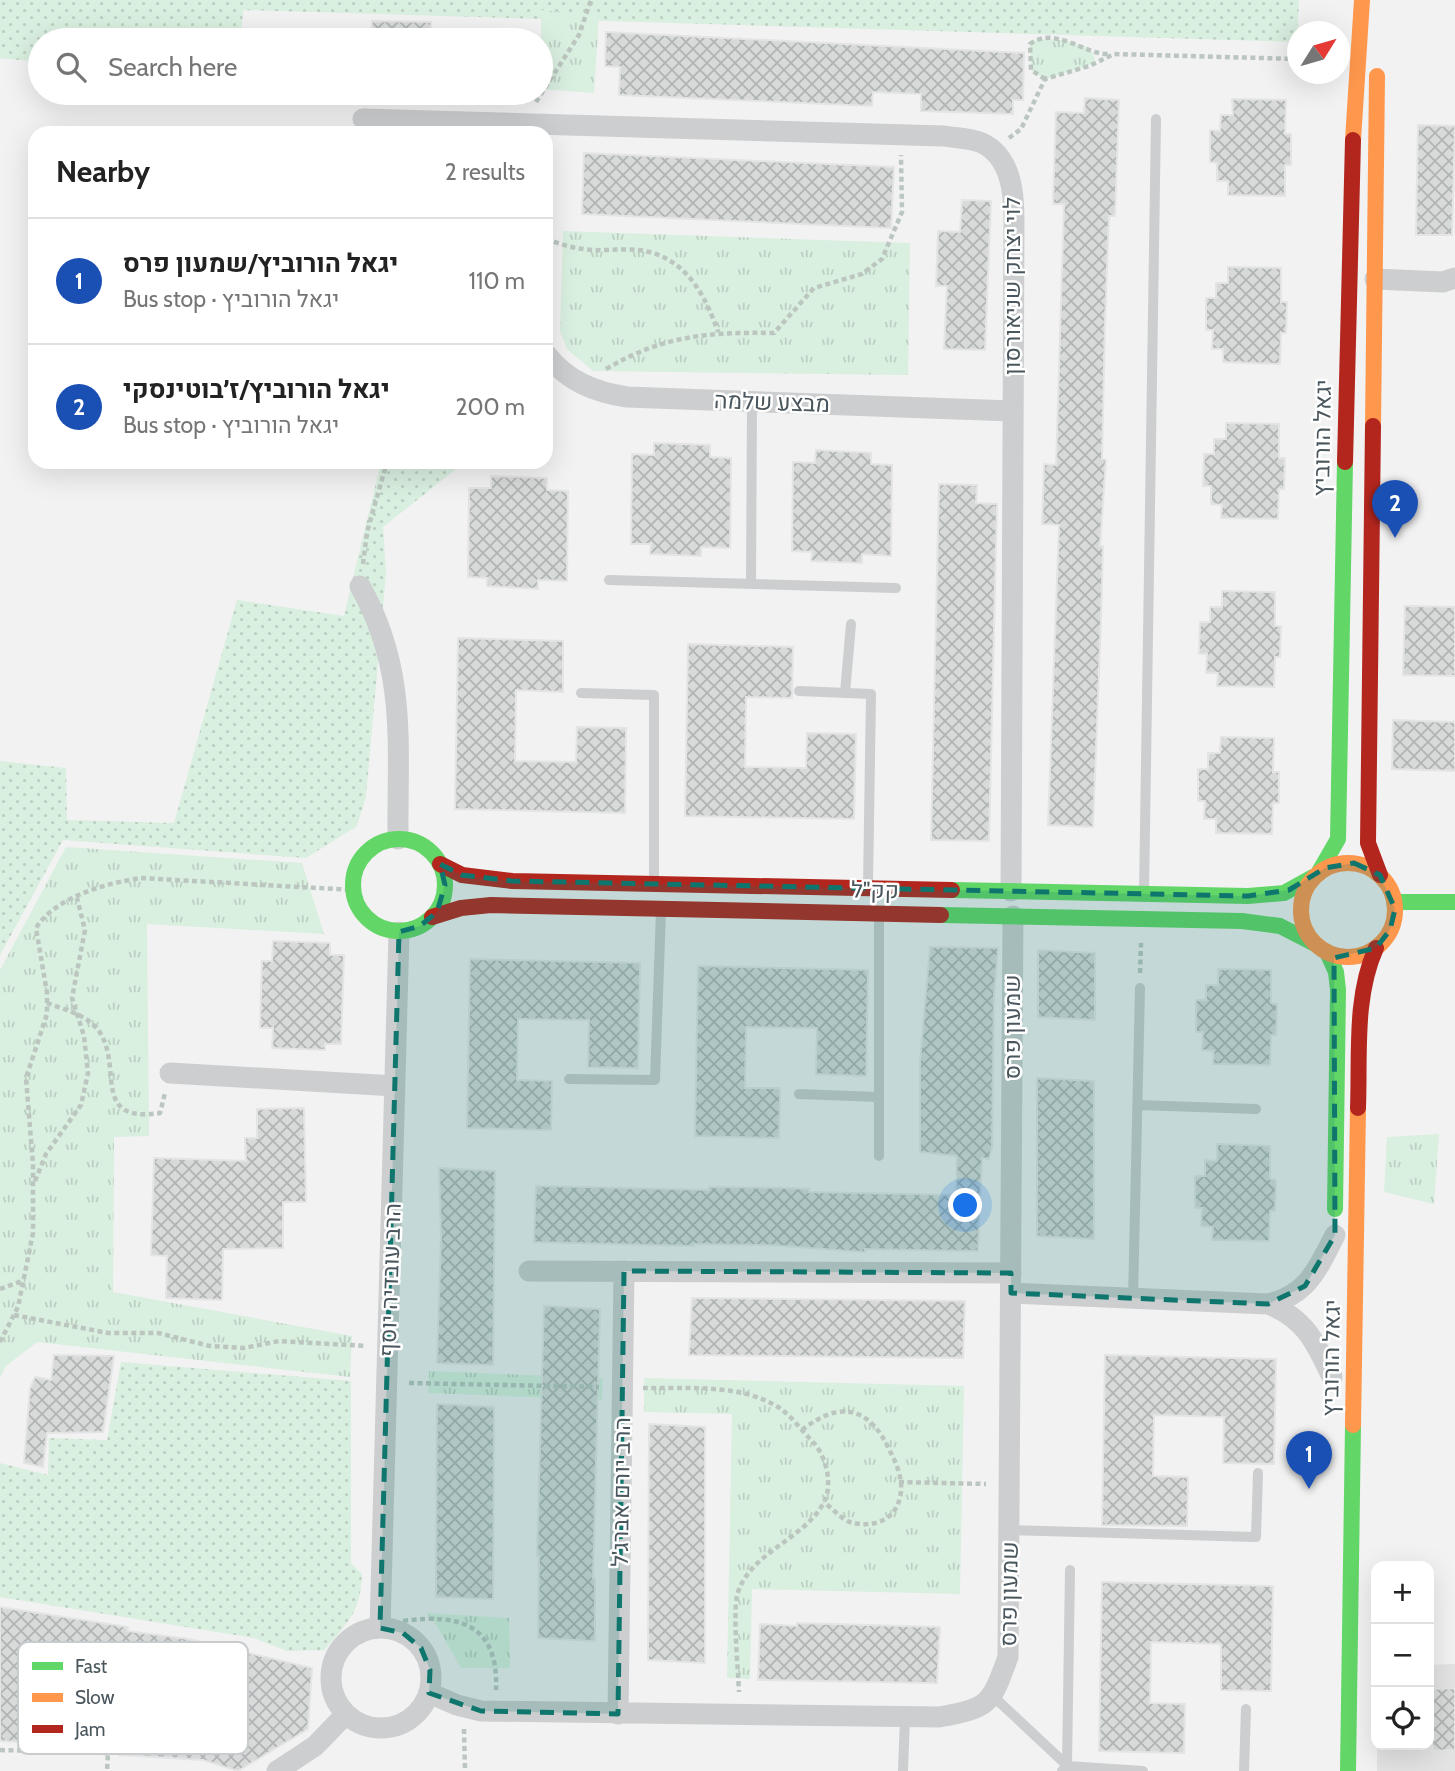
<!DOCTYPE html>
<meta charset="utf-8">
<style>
:root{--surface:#fff;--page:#f2f2f2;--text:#222;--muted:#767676;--line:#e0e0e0;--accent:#858d91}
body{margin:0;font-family:Cabin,Heebo,sans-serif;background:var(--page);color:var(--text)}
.controls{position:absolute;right:21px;bottom:21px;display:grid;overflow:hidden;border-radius:14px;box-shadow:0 7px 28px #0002}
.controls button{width:63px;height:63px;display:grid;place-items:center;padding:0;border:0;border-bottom:2px solid var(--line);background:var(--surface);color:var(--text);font:35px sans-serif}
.compass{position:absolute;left:1287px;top:21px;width:63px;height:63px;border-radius:50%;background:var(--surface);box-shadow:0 7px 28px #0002;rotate:53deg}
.you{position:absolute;left:966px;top:1206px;width:24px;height:24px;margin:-18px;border:5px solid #fff;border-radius:50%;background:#1a73e8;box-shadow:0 0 0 10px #1a73e833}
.badge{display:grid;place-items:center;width:46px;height:46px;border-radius:50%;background:var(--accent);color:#fff;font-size:23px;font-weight:700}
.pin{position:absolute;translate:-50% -58px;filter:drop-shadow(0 2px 4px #0008)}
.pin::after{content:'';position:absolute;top:37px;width:24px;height:21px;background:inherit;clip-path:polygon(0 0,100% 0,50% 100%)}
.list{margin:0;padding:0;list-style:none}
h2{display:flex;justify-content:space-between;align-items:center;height:91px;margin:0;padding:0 28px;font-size:30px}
h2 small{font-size:23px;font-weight:400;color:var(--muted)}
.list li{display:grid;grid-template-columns:46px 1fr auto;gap:21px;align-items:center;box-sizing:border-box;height:126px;padding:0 28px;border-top:2px solid var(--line)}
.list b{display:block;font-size:26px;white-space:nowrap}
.list p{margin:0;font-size:23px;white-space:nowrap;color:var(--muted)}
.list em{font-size:23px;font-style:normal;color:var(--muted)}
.icon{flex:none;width:38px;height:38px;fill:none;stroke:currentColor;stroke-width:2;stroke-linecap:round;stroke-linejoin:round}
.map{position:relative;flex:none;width:1455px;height:1771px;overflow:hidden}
.search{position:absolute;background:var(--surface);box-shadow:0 7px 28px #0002;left:28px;top:28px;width:525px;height:77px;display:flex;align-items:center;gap:18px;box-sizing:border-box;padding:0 24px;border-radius:38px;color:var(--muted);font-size:26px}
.panel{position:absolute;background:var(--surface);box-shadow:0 7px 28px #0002;left:28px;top:126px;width:525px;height:343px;border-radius:21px}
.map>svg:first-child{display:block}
.education{fill:#e4e3e3}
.grass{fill:url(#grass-dots)}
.park{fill:url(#park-tufts)}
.building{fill:url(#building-cross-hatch);stroke:#e4e4e5;stroke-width:2}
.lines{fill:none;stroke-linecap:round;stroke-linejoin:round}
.path{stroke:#bbc6c1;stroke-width:4.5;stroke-dasharray:5 3.5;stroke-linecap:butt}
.lane{stroke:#cccecf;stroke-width:10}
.street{stroke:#cccecf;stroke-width:21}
.fast{stroke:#63d668;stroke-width:16}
.slow{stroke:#ff974d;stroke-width:16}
.jam{stroke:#b3261e;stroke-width:16}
.marked{fill:#0f766e;fill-opacity:0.2;stroke:#0f766e;stroke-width:5;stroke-dasharray:14 9;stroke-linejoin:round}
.labels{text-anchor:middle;stroke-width:5;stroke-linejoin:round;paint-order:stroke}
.street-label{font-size:23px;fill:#4a565d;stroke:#fff}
.key{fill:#fff;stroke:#c9ccce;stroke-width:2}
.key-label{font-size:19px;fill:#4a565d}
</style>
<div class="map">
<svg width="1455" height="1771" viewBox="0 0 1455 1771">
<defs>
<pattern id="grass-dots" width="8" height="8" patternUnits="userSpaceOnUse" patternTransform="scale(1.75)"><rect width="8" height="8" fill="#d9efdf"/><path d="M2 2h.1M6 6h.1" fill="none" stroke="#bccfc2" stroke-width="1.8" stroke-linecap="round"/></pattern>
<pattern id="park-tufts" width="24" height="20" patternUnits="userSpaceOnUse" patternTransform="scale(1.75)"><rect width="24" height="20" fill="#d9efdf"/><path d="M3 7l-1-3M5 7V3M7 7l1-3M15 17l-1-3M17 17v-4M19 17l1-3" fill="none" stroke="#bccfc2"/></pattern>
<pattern id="building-cross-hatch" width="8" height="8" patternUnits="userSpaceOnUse" patternTransform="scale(1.75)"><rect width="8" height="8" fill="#d8dada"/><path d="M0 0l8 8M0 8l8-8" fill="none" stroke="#b1b4b4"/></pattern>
</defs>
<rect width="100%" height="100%" fill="#f2f2f2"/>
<!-- education -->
<path class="education" d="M1455 1664V1771H1377V1745H1429V1665Z"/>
<!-- grass -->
<path class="grass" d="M0 0H1299L1297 42 243 10 241 40H40V62L0 58Z
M381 462H465L383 527 386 573 366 796 357 826 306 858 63 840 0 955V761L66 768 67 820 174 823 237 600 344 616Z
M121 1362 351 1381V1563L362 1574C361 1611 348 1623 324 1650L287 1651 254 1638 0 1597V1463L48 1475 49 1438 107 1440Z"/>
<!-- park -->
<path class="park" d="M541 10 599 15 594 93 541 89Z
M1037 39 1065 40 1090 48 1095 59 1089 66 1045 79 1031 70 1030 44Z
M563 231 910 243 908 375 593 371 567 349 560 331Z
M66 847 302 863 324 934 147 924 149 1136 114 1137 113 1292 352 1336 350 1377 37 1342 6 1366 0 1378V970Z
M1439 1134 1434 1204 1384 1192 1387 1137Z
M429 1371 603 1378 602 1400 428 1393Z
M644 1378 964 1386 960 1594 752 1589 750 1679 727 1678 732 1414 644 1412Z
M426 1613 509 1618 510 1668H461L436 1624Z"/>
<!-- building -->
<path class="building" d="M372 21 431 22V40H371Z
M606 32 1024 53 1023 100H1013V114L921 111V94L873 92 872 106 619 95 620 67 605 66Z
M1085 98 1119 100 1115 216H1109L1105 324 1102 459 1106 460 1100 546H1103L1101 620 1093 827 1048 825 1059 525 1042 524 1044 464 1056 465 1064 204H1053L1056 112 1084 113Z
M1232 99 1286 100 1285 134H1291V165H1285V196L1228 195V181H1217V163L1210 162V130L1220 131 1221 115H1233Z
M1418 125 1455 126 1452 235H1416Z
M584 153 894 167 891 228 582 214Z
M962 200 991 201 985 350 944 349 947 286H936L938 231 960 232Z
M1228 267 1281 268V302H1287L1286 333H1281L1280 364 1223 362V349H1212L1213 330H1206V298H1216V283H1228Z
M1226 423 1279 424V458H1285L1284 489H1279L1278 519 1221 518 1222 505 1211 504V486H1203L1204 454H1214V439H1226Z
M654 443 710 445V457L731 458 730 548 701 547V556L650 554 651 544H631L632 454 654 455Z
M816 450 871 453V464L892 465 891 556 862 554V563L811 561 812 552 792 551 793 462 815 463Z
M491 476 547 478V490L568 491 567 581 538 580V589L487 586V578L468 577 469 488H491Z
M939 484 977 485 976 503 997 504 989 841 931 840Z
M1222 591 1275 592V626H1281L1280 657H1275L1274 687 1217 686 1218 673H1206L1207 654H1199L1200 622H1210V607H1222Z
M1405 606 1455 607V676L1403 675Z
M458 638 563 641V692L516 690 515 761 576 762 577 727 626 728 625 813 455 809Z
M688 644 793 647 792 698 746 697 745 767 806 768 807 733 856 734 854 819 685 816Z
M1393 720 1455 722V771L1392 769Z
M1221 737 1274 738 1273 772H1279V803H1273L1272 834 1216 833V819H1204L1205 801H1198V769H1208V753H1220Z
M273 941 330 943V955H344L341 1044H325V1050L272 1048 273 1028H260L262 961H272Z
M930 947 998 948 994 995 992 1147 989 1159 982 1158 978 1251 865 1249V1252L769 1245 694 1244V1246L534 1242 536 1186 709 1190V1187L784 1188 809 1189V1192L956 1195 957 1156 920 1152V1063Z
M1038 950 1095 953V1020L1038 1017Z
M470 959 640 963 638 1068 588 1067 589 1020 518 1019 517 1080 552 1081 551 1130 467 1128Z
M698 966 868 970 866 1076 816 1074 817 1028 746 1027 745 1088H780L779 1138 695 1136Z
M1218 969 1271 970V1003L1277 1004 1276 1035H1271L1270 1065 1213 1064 1214 1051 1202 1050 1203 1032H1196V1000H1206V985H1218Z
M1037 1078 1094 1081V1239L1037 1236Z
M304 1108 306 1202H283V1248L223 1249 222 1300 166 1298 167 1256 151 1255 154 1158 246 1161 245 1138H257V1109Z
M1217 1144 1270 1146V1179L1276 1180 1275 1211H1270L1269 1241 1212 1240 1213 1227 1201 1226 1202 1208H1195V1176H1205V1160L1217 1161Z
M439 1168 495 1171 493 1365 437 1363 441 1237Z
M692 1298 965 1301 963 1358 689 1355Z
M544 1306 600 1309 593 1578H595V1641L538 1638 539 1556H537Z
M54 1355 114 1356 103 1432 47 1433 43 1467 24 1463 30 1388 35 1377 51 1380Z
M1105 1355 1276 1359 1274 1464 1223 1463 1224 1417 1154 1415 1153 1476 1188 1477 1187 1526 1102 1525Z
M437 1404 494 1407 493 1599 436 1597Z
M649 1424 705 1427V1663L648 1660Z
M1102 1582 1273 1586 1271 1691 1221 1690V1644L1151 1642 1150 1703 1185 1704 1184 1753 1099 1751Z
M0 1607 128 1627 127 1631 189 1639 312 1668 308 1729 238 1771 203 1760 119 1755V1747L0 1741Z
M797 1623 940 1627 937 1683 758 1680 760 1624 797 1626Z
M1455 1688V1750L1433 1751 1430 1689Z"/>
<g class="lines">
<!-- path -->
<path class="path" d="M1045 79 1031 70 1030 44C1055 25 1086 56 1110 54
M536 102 579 35 591 0
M1009 138 1021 129 1045 79 1089 66 1114 54 1298 59
M546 239C558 243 571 248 583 249 602 252 620 248 638 250 684 255 705 294 718 332
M606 369C664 335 709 332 774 333L814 288 862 274 882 259 902 212 901 155
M363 564 367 532 387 462
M1140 973 1141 943
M47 1003C66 1010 92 1016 102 1036 121 1072 93 1123 160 1113L165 1093
M35 1181 46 1154 81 1105 88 1073 84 1036 72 998 85 930 77 898
M0 1289 25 1280
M14 1315 108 1333H158L210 1346 244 1348 279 1341 366 1346
M0 1342 18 1307 33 1233V1164L26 1078 47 1014V993L36 928C55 897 107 883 141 878L353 890
M409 1383 599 1387
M643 1388C687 1389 739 1383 778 1407 791 1415 801 1430 812 1441 826 1455 834 1485 823 1504 803 1540 747 1554 737 1596 733 1616 738 1669 739 1692
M802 1430C840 1400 869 1406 890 1451 897 1464 904 1482 900 1497 895 1522 871 1528 850 1522 841 1519 832 1508 824 1502
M899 1482 986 1484
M403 1621C460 1613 499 1625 496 1690
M464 1729 465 1771
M0 1750 108 1753 107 1771"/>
<!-- lane -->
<path class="lane" d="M609 580 896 588
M751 584 752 402
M799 691 871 694 868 885
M581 693 654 695V882
M845 693 851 624
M1144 893 1156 119
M569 1079 655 1080 661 911
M799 1094 878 1097
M1137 1105 1256 1109
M879 1156V914
M1133 1299 1140 988
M1009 1530 1256 1537 1258 1473
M994 1697 1073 1771
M1067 1766 1143 1771
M903 1771 905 1717
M1062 1771 1067 1766 1070 1570
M1244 1771 1246 1709"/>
<!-- street -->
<path class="street" d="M363 119 944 136C955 138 971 138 982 143 1011 157 1014 192 1014 220L1011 891
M1375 279 1443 282 1455 278
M546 354C567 381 594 392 627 397L1012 411
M360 586C408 671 397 746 398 839
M170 1073 395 1086
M529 1271 1011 1273
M1011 1293 1268 1304C1308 1295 1318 1268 1335 1235
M1268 1304C1305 1318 1316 1343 1332 1377
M331 1678a50 50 0 1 1 100 0a50 50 0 1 1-100 0Z
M380 1628 399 932
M429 1693 457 1705 481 1711 939 1717C990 1708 991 1704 1008 1657L1013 916
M618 1714 624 1271
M277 1771 315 1746 346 1714"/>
<!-- fast -->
<path class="fast" d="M353 885a46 46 0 1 1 92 0a46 46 0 1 1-92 0Z
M1319 872 1338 839 1345 462
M952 890 1248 896 1284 893 1313 877
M1394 902H1455
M941 915 1242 921 1280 926 1315 944
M1327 952 1336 972 1338 990 1335 1209
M1348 1771 1353 1425"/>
<!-- slow -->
<path class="slow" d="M1353 140 1362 0
M1373 426 1377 76
M1301 910a47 47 0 1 1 94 0a47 47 0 1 1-94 0Z
M1353 1425 1358 1108"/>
<!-- jam -->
<path class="jam" d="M1373 426 1368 843 1380 875
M1345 462 1353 140
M440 864 462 875 512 881 952 890
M432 917 461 908 491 905 941 915
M1358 1108C1360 1055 1354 997 1376 948"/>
</g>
<!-- marked area -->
<path class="marked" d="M1354 863 1380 875 1395 909 1390 930 1376 948 1334 958 1335 1235 1305 1286 1268 1304 1011 1293V1273L624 1271 618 1714 481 1711 429 1693 430 1670 421 1648 403 1633 380 1628 399 932 420 926 437 912 445 885 440 864 462 875 512 881 1248 896 1289 890 1325 868Z"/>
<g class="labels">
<!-- street labels -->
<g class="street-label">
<text transform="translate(1012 286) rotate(-90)" y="8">לוי יצחק שניאורסון</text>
<text transform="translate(772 402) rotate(2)" y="8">מבצע שלמה</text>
<text transform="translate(1322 438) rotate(-89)" y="8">יגאל הורוביץ</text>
<text transform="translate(875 890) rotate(1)" y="8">קק"ל</text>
<text transform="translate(1012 1027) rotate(-90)" y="8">שמעון פרס</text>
<text transform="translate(390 1280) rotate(-88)" y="8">הרב עובדיה יוסף</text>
<text transform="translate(1331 1358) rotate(-89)" y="8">יגאל הורוביץ</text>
<text transform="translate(621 1492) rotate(-89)" y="8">הרב יורם אברג'ל</text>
<text transform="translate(1009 1594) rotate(-89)" y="8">שמעון פרס</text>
</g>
</g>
<!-- legend -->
<rect x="18" y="1642" width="230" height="112" rx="10" class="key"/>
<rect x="32" y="1662" width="31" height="8" fill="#63d668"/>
<rect x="32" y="1693" width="31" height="9" fill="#ff974d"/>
<rect x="32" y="1725" width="31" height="8" fill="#b3261e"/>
<g class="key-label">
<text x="75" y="1673">Fast</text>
<text x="75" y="1704">Slow</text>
<text x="75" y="1736">Jam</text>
</g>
</svg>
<div class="controls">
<button>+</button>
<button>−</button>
<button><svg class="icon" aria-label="locate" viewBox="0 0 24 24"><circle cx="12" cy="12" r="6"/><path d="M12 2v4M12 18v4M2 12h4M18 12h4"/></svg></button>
</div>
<svg class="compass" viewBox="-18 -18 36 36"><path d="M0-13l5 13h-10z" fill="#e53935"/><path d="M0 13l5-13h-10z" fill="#767676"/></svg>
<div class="you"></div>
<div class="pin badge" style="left:1309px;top:1489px;background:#1a4fb4">1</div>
<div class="pin badge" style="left:1395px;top:538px;background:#1a4fb4">2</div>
<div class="search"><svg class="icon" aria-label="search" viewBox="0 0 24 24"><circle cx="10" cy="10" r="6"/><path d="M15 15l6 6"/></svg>Search here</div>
<section class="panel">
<h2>Nearby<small>2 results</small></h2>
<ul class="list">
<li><span class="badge" style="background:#1a4fb4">1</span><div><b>יגאל הורוביץ/שמעון פרס</b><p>Bus stop · יגאל הורוביץ</p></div><em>110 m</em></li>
<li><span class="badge" style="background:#1a4fb4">2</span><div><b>יגאל הורוביץ/ז׳בוטינסקי</b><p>Bus stop · יגאל הורוביץ</p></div><em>200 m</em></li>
</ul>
</section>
</div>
